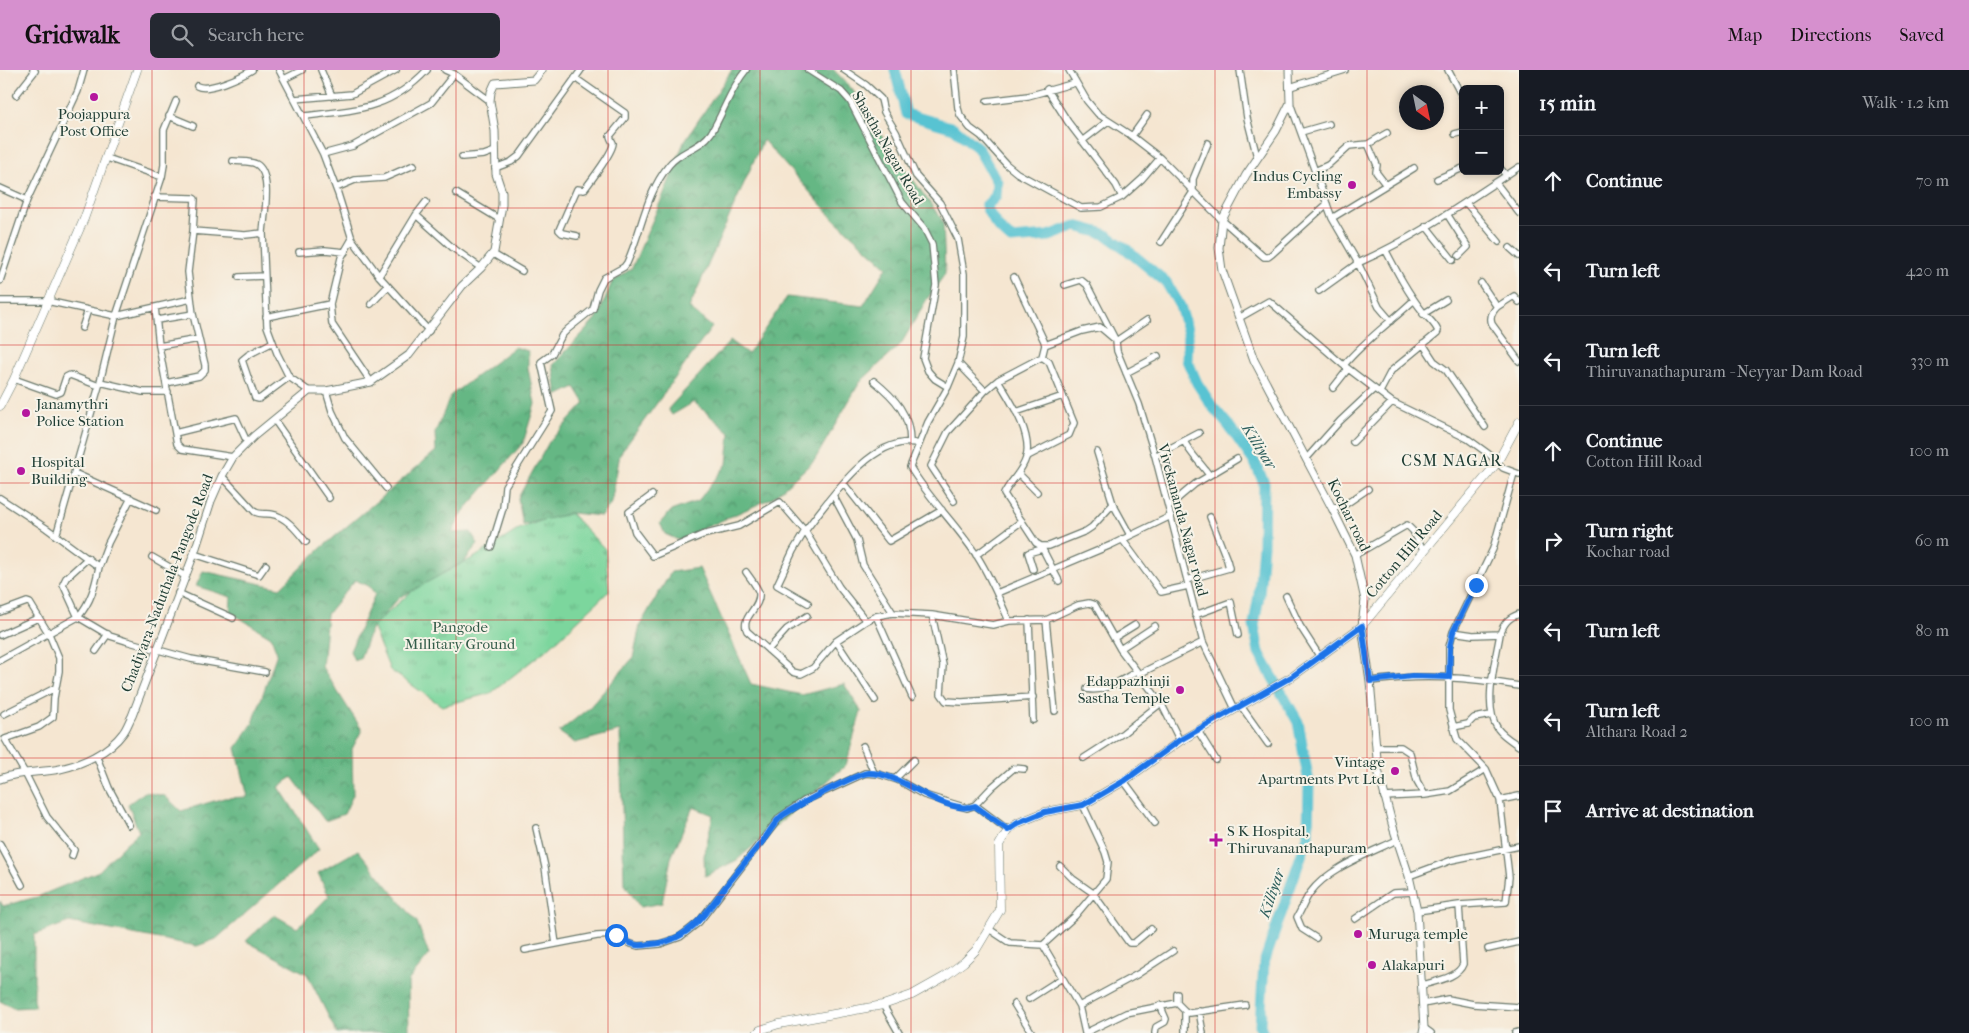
<!DOCTYPE html>
<meta charset="utf-8">
<style>
:root{--surface:#171b24;--page:#242831;--text:#f1f3f6;--muted:#9ea1a6;--line:#363941;--accent:#d690ce}
body{margin:0;font-family:"IM FELL French Canon",serif;background:var(--page);color:var(--text)}
.controls{position:absolute;right:15px;top:15px;display:grid;overflow:hidden;border-radius:8px;box-shadow:0 2px 8px #0003}
.controls button{width:45px;height:45px;display:grid;place-items:center;padding:0;border:0;border-bottom:1px solid var(--line);background:var(--surface);color:var(--text);font:25px sans-serif}
.compass{position:absolute;left:1399px;top:15px;width:45px;height:45px;border-radius:50%;background:var(--surface);box-shadow:0 2px 8px #0003;rotate:147deg}
.stop{position:absolute;width:15px;height:15px;margin:-11px;border:4px solid #1a73e8;border-radius:50%;background:#fff}
.stop.end{background:#1a73e8;border-color:#fff;box-shadow:0 1px 5px #0008}
.list{margin:0;padding:0;list-style:none}
h2{display:flex;justify-content:space-between;align-items:center;height:65px;margin:0;padding:0 20px;font-size:21px}
h2 small{font-size:16px;font-weight:400;color:var(--muted)}
.list li{display:grid;grid-template-columns:32px 1fr auto;gap:15px;align-items:center;box-sizing:border-box;height:90px;padding:0 20px;border-top:1px solid var(--line)}
.list b{display:block;font-size:19px;white-space:nowrap}
.list p{margin:0;font-size:16px;white-space:nowrap;color:var(--muted)}
.list em{font-size:16px;font-style:normal;color:var(--muted)}
.icon{flex:none;width:28px;height:28px;fill:none;stroke:currentColor;stroke-width:2;stroke-linecap:round;stroke-linejoin:round}
.map{position:relative;flex:none;width:1519px;height:963px;overflow:hidden}
header{display:flex;align-items:center;gap:30px;box-sizing:border-box;height:70px;padding:0 25px;background:var(--accent);color:#111}
header strong{font-size:24px}
nav{display:flex;gap:28px;margin-inline-start:auto;font-size:18px}
.search{width:350px;height:45px;background:var(--page);display:flex;align-items:center;gap:12px;box-sizing:border-box;padding:0 18px;border-radius:8px;color:var(--muted);font-size:19px}
main{display:flex}
aside{flex:1;background:var(--surface)}
.map>svg:first-child{display:block}
.grass{fill:url(#grass-tufts);stroke:#4e8a68}
.forest{fill:url(#forest-crowns);stroke:#427a5c}
.lines{fill:none;stroke-linecap:round;stroke-linejoin:round}
.river{stroke:#58c3d2;stroke-width:11}
.minor-casing{stroke:#6a786b;stroke-width:8}
.tertiary-casing{stroke:#6a786b;stroke-width:9}
.secondary-casing{stroke:#6a786b;stroke-width:9}
.minor{stroke:#fff;stroke-width:5.5}
.tertiary{stroke:#fff;stroke-width:7}
.secondary{stroke:#fff;stroke-width:8}
.route{stroke:#1a73e8;stroke-width:6}
.grid{fill:none;stroke:#d62828;stroke-width:1;stroke-opacity:0.55}
.poi-dot{fill:#b5179e;stroke:#f7f3e8;stroke-width:2}
.labels{text-anchor:middle;stroke-width:4;stroke-linejoin:round;paint-order:stroke}
.poi-label{font-size:15px;fill:#1f3d34;stroke:#f7f3e8;text-anchor:start}
.street-label{font-size:15px;fill:#1f3d34;stroke:#f7f3e8}
.park-label{font-size:15px;fill:#325c49;stroke:#f7f3e8}
.water-label{font-size:16px;font-style:italic;fill:#2d5e5c;stroke:#f7f3e8}
.neighbourhood-label{font-size:16px;letter-spacing:1px;fill:#1f3d34;stroke:#f7f3e8}
</style>
<header>
<strong>Gridwalk</strong>
<div class="search"><svg class="icon" aria-label="search" viewBox="0 0 24 24"><circle cx="10" cy="10" r="6"/><path d="M15 15l6 6"/></svg>Search here</div>
<nav><a>Map</a><a>Directions</a><a>Saved</a></nav>
</header>
<main>
<div class="map">
<svg width="1519" height="963" viewBox="0 0 1519 963">
<defs>
<pattern id="grass-tufts" width="24" height="20" patternUnits="userSpaceOnUse" patternTransform="scale(1.25)"><rect width="24" height="20" fill="#7cd69d"/><path d="M3 7l-1-3M5 7V3M7 7l1-3M15 17l-1-3M17 17v-4M19 17l1-3" fill="none" stroke="#65af81"/></pattern>
<pattern id="forest-crowns" width="20" height="18" patternUnits="userSpaceOnUse" patternTransform="scale(1.25)"><rect width="20" height="18" fill="#65b784"/><path d="M2 6a3 3 0 1 1 6 0M12 15a3 3 0 1 1 6 0" fill="none" stroke="#53966d"/></pattern>
</defs>
<rect width="100%" height="100%" fill="#f7f3e8"/>
<filter id="ink" filterUnits="userSpaceOnUse"><feTurbulence type="fractalNoise" baseFrequency=".02" numOctaves="2"/><feDisplacementMap in="SourceGraphic" scale="10" xChannelSelector="R" yChannelSelector="G"/><feConvolveMatrix kernelMatrix="1 2 1 2 8 2 1 2 1" color-interpolation-filters="sRGB"/></filter>
<filter id="wash" filterUnits="userSpaceOnUse"><feTurbulence type="fractalNoise" baseFrequency=".0096" numOctaves="4" result="noise"/><feDisplacementMap in="SourceGraphic" scale="20" xChannelSelector="R" yChannelSelector="G"/><feGaussianBlur stdDeviation="1.12" result="paint"/><feColorMatrix in="noise" values="0 0 0 0 0 0 0 0 0 0 0 0 0 0 0 0 0 1.4 0 .05"/><feComposite in="paint" operator="in"/></filter>
<g filter="url(#wash)">
<rect width="100%" height="100%" fill="#f5e6d1"/>
<!-- grass -->
<path class="grass" d="M568 441 605 479 609 521 551 576 491 623 442 636 390 600 372 556 419 515 475 487 521 458Z"/>
<!-- forest -->
<path class="forest" d="M732 0H834L852 19 887 74 943 151 945 204 927 229 901 274 860 312 814 391 772 428 678 470 665 464 660 453 671 441 698 431 727 394 730 363 694 332 672 345 668 339 730 271 748 284 787 227 863 236 887 197 834 149 763 70 689 238 712 257 620 384 611 434 601 446 572 443 523 455 518 428 549 372 585 333 575 317 557 326 553 295 597 248 612 212 632 198 666 119 684 72Z
M515 277 528 281V298L535 334 523 373 463 442 452 463 471 462 478 474 464 492 399 528 371 559 360 588 354 590 350 581 375 524 369 516 355 510 327 544 322 597 362 660 352 679 353 725 344 744 325 751 292 707 279 717 319 779 216 869 197 876 69 852 34 865V937L13 938 0 931V831L3 836 37 827 99 801 124 775 139 762 128 734 145 722 165 726 181 741 224 728 248 727 236 678 253 653 277 583 271 567 230 542 231 527 196 516 203 501 280 518 319 480 436 381 435 363 451 325Z
M699 498 751 614 802 625 844 614 861 641 846 695 737 790 705 806 704 786 713 745 693 737 671 788 662 833 640 837 624 813 620 661 575 673 559 662 589 638 633 588 640 555 671 502Z
M358 780 417 852 429 885 408 911 409 963H337L307 904 246 871 274 845 297 858 329 826 318 803Z"/>
<g class="lines">
<!-- river -->
<path class="river" d="M895 0 906 44 954 58 978 78 997 112 996 126 986 136C992 151 999 159 1011 169L1049 166 1076 156 1105 164 1126 179 1166 212 1180 236 1188 263 1187 290 1197 313 1212 336 1229 356 1255 393 1264 413 1263 475 1259 525 1254 555 1259 583 1298 652 1309 713 1308 766 1264 893 1260 955 1263 963"/>
</g>
</g>
<g filter="url(#ink)">
<g class="lines">
<!-- minor casing -->
<g class="minor-casing">
<path id="minor" d="M279 0 323 84 338 124 352 169 379 206 429 261
M321 0 332 26
M445 0 454 4 490 31
M808 0 841 21 850 31 902 132 924 158 932 174 936 215 923 288 928 301 935 309 948 317
M844 0 866 15 881 29 884 42 896 62 916 106 940 133 958 169 964 204V267L958 293 985 321 998 310 1042 287 1045 275 1044 271 1014 207
M954 0 958 38 960 45 970 58 981 66 1006 94 1017 103 1081 138 1101 137 1122 127 1142 109 1160 88
M1069 0 1087 31 1098 44 1129 64 1160 88 1222 150 1264 187H1268L1272 184 1327 134
M1240 0 1247 48 1257 87
M1448 0 1463 28
M575 8 625 43V48L610 66C610 67 613 73 613 73 614 81 590 112 584 120L577 119 559 160 562 163 577 166
M284 9 302 0
M197 16C208 22 241 7 252 0
M1290 17 1345 0
M1047 19 1068 52 1116 115 1122 127
M16 25 35 1 33 0
M295 29 352 24 396 0
M987 31 1028 26 1075 13
M1290 33 1332 148 1358 193C1415 168 1467 131 1519 97
M169 46 193 56
M304 46C355 40 389 40 427 0
M1301 62 1329 54
M1455 64 1463 62
M1132 66 1147 45
M1082 71 1108 51
M1368 74 1377 95 1376 102 1386 115
M323 84 353 76 431 33 454 4
M462 87 484 85 495 81
M107 88 162 107
M233 91C240 92 250 91 256 94 273 103 264 146 263 163
M495 98 511 92 519 86 581 0
M1500 98 1506 105
M1315 101 1328 95 1349 76 1368 74 1387 63
M1437 109 1463 98
M1496 113 1519 143
M0 118 27 130
M336 118 355 110 384 108 414 95
M456 123 499 149
M154 127 193 128 195 129 193 161 245 165 263 163 267 256 277 283 289 307 309 321
M1466 133 1499 172
M1447 144 1468 177 1459 186
M416 145 453 178 481 198
M1332 148 1414 98
M1426 156 1453 190
M352 169 341 188 330 234 332 254 371 312
M1161 172 1193 122V109L1208 73
M1510 178 1519 186
M299 182 325 180 345 182
M493 184 522 201
M379 206 416 145 426 132
M239 207 264 206
M0 211 27 130 78 21 84 0
M1481 213 1497 237C1492 242 1489 247 1492 254L1519 291
M1065 215 1081 210 1087 215 1116 271
M1319 221 1358 193 1379 237 1391 251
M0 231H47L116 246 162 107 164 95V60L176 31
M371 234 388 216
M155 237 159 276 177 374 182 379 233 387
M1497 237 1514 226 1519 232
M1423 244 1446 230
M266 247 330 234
M1239 248 1269 231 1342 294 1392 332 1468 369 1490 385 1503 398 1519 404
M157 250 193 244
M1147 250 1116 271 1117 281 1139 334 1155 386 1203 572 1235 639
M82 258 88 240
M273 272 248 285 242 290 255 328 259 329 262 327 289 307
M1423 274 1434 291 1446 300 1485 357
M1045 275 1082 261 1100 257 1113 268
M159 276 199 269
M958 293 948 317 928 352 910 397C929 429 956 454 977 486 990 506 999 528 1009 551
M1344 295C1365 270 1391 252 1414 230
M1126 303 1158 286
M14 309 56 324 61 322 66 307 70 305 99 316
M998 310C1010 330 1033 364 1026 388 1022 402 1010 411 1004 424L1036 473 1041 476H1049L1086 461 1092 457 1113 434
M874 311C895 328 910 344 910 372
M100 312 143 322H168
M166 313 199 306 205 300V295L193 244 188 202 193 161
M1333 318 1348 299
M326 321 332 341 345 368 386 418
M1380 322 1391 301 1437 263 1438 261C1434 252 1428 249 1423 242 1408 223 1397 202 1386 181
M1016 342 1063 326
M275 351 329 428
M175 363 236 348 247 372
M1184 371C1191 385 1201 393 1209 405
M1353 372 1392 332
M1097 382 1113 434 1130 465
M1155 386 1199 363
M1026 387 1069 365 1074 353 1049 292 1042 287
M1306 389 1340 351 1374 319
M1018 403 1037 422
M1514 403 1493 479 1453 562 1449 577V640L1457 669 1486 699 1500 730 1519 726
M222 406 255 442C261 445 265 443 271 444 286 446 298 462 306 472
M844 414 889 471 942 440
M652 425 629 442 635 462 653 486 702 465 739 456 780 432 805 461 793 481 777 515 808 533
M833 425 857 470 863 495 893 543
M0 428 46 458 99 497C95 516 91 532 78 547L0 590
M954 431 931 396 948 362 985 321
M1169 436 1195 414 1237 389
M1332 438 1346 434 1368 419
M156 440 74 403 99 316 116 246 191 229
M56 466 74 403
M1122 469 1161 522 1188 516
M1041 476 1059 511
M491 477 503 438 505 416 552 341 541 292 552 284 562 265 568 259 593 239 598 220 604 208 624 197 627 193C642 160 645 125 669 95 680 81 701 78 711 63 724 42 730 19 746 0
M194 484 259 505 266 495
M976 485 1022 451
M1355 485 1407 455 1413 461 1424 481
M152 487 185 506
M88 488 66 508 63 514 78 547 110 566 126 571 191 589 265 602
M99 497 108 473 131 428
M1033 499 1028 483 1042 479
M746 502C750 508 757 516 759 523 761 538 740 547 747 561L793 602 801 604 813 598 836 571 866 551 876 546 893 543 932 545 993 555 1009 551 1046 550 1078 535 1089 533 1095 535 1120 579 1161 633 1180 671
M1187 510 1229 498 1227 490 1210 447
M178 523 233 548
M997 523 1111 475 1171 446
M1286 526 1300 556 1320 587
M0 542 27 532 30 533 49 564 59 588V601L54 628 53 647 39 657 5 669 25 703 47 747 74 780 72 786
M932 545 943 595 941 624 946 631 962 632 1033 627
M1195 545 1231 532 1238 565
M876 546 912 627
M1029 550 1033 650
M1046 550 1055 641
M866 551 839 517 805 461C829 430 874 362 919 374
M1453 562 1473 565 1500 564C1496 589 1482 637 1498 659 1503 666 1512 671 1519 676
M1500 564C1504 553 1508 548 1519 544
M0 565 38 548
M1114 568 1135 555
M836 571 875 630
M1120 579 1155 556
M768 580 787 559 807 546
M96 581 108 564
M1139 604 1203 572
M1370 611C1423 604 1467 607 1519 616
M1087 619C1104 623 1121 610 1136 602
M1241 636 1268 674
M4 644 55 618
M1453 657 1468 654 1474 648 1491 645
M1198 661 1216 690
M863 676 874 703
M1377 677H1401L1410 683 1417 711 1425 725 1450 721 1486 699
M96 685 109 718 129 755
M1084 688 1123 663 1161 633
M895 709 914 690
M1124 711 1155 753
M1384 727 1425 725
M975 735 1008 760
M1083 735 1105 782 1108 792 1106 809 1075 846 1043 875 1079 936 1085 963
M536 758 545 797 556 874
M0 774 22 815
M1060 796 1073 809 1093 823 1129 873H1134L1151 859
M1409 806 1452 790 1519 776
M1417 841 1459 835 1506 832 1509 807 1500 730
M1355 849 1393 823 1413 822
M989 859 1010 873 1043 875
M1316 868 1302 859 1297 847C1302 839 1305 830 1310 823 1328 798 1370 783 1397 770
M1488 879 1519 872
M525 880 597 866 616 865 622 867 628 873 638 876 660 874 680 867 699 852 780 747 804 731 865 703 878 704 898 710 924 725 967 738 975 735 992 717 1014 698 1024 699
M1423 915C1435 911 1458 908 1463 894L1459 835
M1029 929 1062 908
M1177 933V924
M1014 934 1032 963
M1423 934 1448 929 1473 934 1519 937
M883 935 899 963
M1079 936 1138 904 1173 881
M1185 941V963
M1199 941 1203 963
M1424 958 1431 963
M1085 963 1126 943 1177 933 1185 941 1190 943 1245 935
M1155 963 1156 957 1165 952 1166 949 1160 935
M1515 963 1519 962"/>
</g>
<!-- tertiary casing -->
<g class="tertiary-casing">
<path id="tertiary" d="M1289 0 1290 33 1276 61 1246 105 1222 150 1219 178 1222 200 1254 290 1332 438 1355 485 1365 530 1362 556 1370 611 1378 700 1393 757 1409 806 1417 841 1424 958 1423 963
M0 709C19 701 40 703 60 699 83 694 109 682 123 663 127 658 129 651 132 646L194 484 211 431 222 406 233 387 254 366 309 321H326L371 312 409 285 462 216 481 198 494 182 502 135V122L496 104 495 61 490 31 491 22 495 13 534 10 542 0"/>
</g>
<!-- secondary casing -->
<g class="secondary-casing">
<path id="secondary" d="M0 336 14 309 84 149 137 0
M757 963 760 960 779 954 883 935 912 925 944 907 964 892 976 880 1000 840 999 775 1008 760 1018 753 1045 742 1083 735 1124 711 1180 671 1293 606 1362 556 1497 393 1519 352"/>
</g>
<!-- minor -->
<use href="#minor" class="minor"/>
<!-- tertiary -->
<use href="#tertiary" class="tertiary"/>
<!-- secondary -->
<use href="#secondary" class="secondary"/>
</g>
</g>
<g class="lines" filter="url(#ink)">
<!-- route -->
<path class="route" d="M616 865C624 868 628 874 636 875 641 876 646 875 651 874 688 872 706 843 726 816 738 801 750 786 762 772 769 763 775 751 783 745 797 736 855 704 868 703 903 702 942 746 975 736L1008 760 1018 753 1045 742 1083 735 1124 711 1180 670 1293 606 1362 556 1370 611 1412 606 1449 607 1450 577 1453 562 1476 515"/>
</g>
<!-- grid -->
<path class="grid" d="M152 0V963M304 0V963M456 0V963M608 0V963M760 0V963M911 0V963M1063 0V963M1215 0V963M1367 0V963M0 138H1519M0 275H1519M0 413H1519M0 550H1519M0 688H1519M0 825H1519"/>
<!-- markers -->
<g class="poi-dot">
<circle cx="94" cy="27" r="5"/>
<circle cx="1352" cy="115" r="5"/>
<circle cx="26" cy="343" r="5"/>
<circle cx="21" cy="401" r="5"/>
<circle cx="1180" cy="620" r="5"/>
<circle cx="1395" cy="701" r="5"/>
<path d="M1213.5 762.5h5v5h5v5h-5v5h-5v-5h-5v-5h5z"/>
<circle cx="1358" cy="864" r="5"/>
<circle cx="1372" cy="895" r="5"/>
</g>
<g class="labels">
<!-- poi labels -->
<g class="poi-label">
<text x="94" y="49" text-anchor="middle">Poojappura<tspan x="94" dy="17">Post Office</tspan></text>
<text x="1342" y="111" text-anchor="end">Indus Cycling<tspan x="1342" dy="17">Embassy</tspan></text>
<text x="36" y="339">Janamythri<tspan x="36" dy="17">Police Station</tspan></text>
<text x="31" y="397">Hospital<tspan x="31" dy="17">Building</tspan></text>
<text x="1170" y="616" text-anchor="end">Edappazhinji<tspan x="1170" dy="17">Sastha Temple</tspan></text>
<text x="1385" y="697" text-anchor="end">Vintage<tspan x="1385" dy="17">Apartments Pvt Ltd</tspan></text>
<text x="1227" y="766">S K Hospital,<tspan x="1227" dy="17">Thiruvananthapuram</tspan></text>
<text x="1368" y="869">Muruga temple</text>
<text x="1382" y="900">Alakapuri</text>
</g>
<!-- street labels -->
<g class="street-label">
<text transform="translate(888 78) rotate(60)" y="5">Shastha Nagar Road</text>
<text transform="translate(1349 445) rotate(64)" y="5">Kochar road</text>
<text transform="translate(1183 450) rotate(75)" y="5">Vivekananda Nagar road</text>
<text transform="translate(1404 484) rotate(-50)" y="5">Cotton Hill Road</text>
<text transform="translate(167 513) rotate(-69)" y="5">Chadiyara-Naduthala-Pangode Road</text>
</g>
<!-- park labels -->
<g class="park-label">
<text x="460" y="562">Pangode<tspan x="460" dy="17">Millitary Ground</tspan></text>
</g>
<!-- water labels -->
<g class="water-label">
<text transform="translate(1260 376) rotate(58)" y="6">Killiyar</text>
<text transform="translate(1271 823) rotate(-71)" y="6">Killiyar</text>
</g>
<!-- neighbourhood labels -->
<g class="neighbourhood-label">
<text x="1452" y="396">CSM NAGAR</text>
</g>
</g>
</svg>
<div class="controls">
<button>+</button>
<button>−</button>
</div>
<svg class="compass" viewBox="-18 -18 36 36"><path d="M0-13l5 13h-10z" fill="#e53935"/><path d="M0 13l5-13h-10z" fill="#9ea1a6"/></svg>
<div class="stop" style="left:616px;top:865px"></div>
<div class="stop end" style="left:1476px;top:515px"></div>
</div>
<aside>
<h2>15 min<small>Walk · 1.2 km</small></h2>
<ul class="list">
<li><svg class="icon" aria-label="ahead" viewBox="0 0 24 24"><path d="M12 20V5M6 11l6-6 6 6"/></svg><div><b>Continue</b></div><em>70 m</em></li>
<li><svg class="icon" aria-label="left" viewBox="0 0 24 24"><path d="M17 20v-9H6M10 6l-5 5 5 5"/></svg><div><b>Turn left</b></div><em>420 m</em></li>
<li><svg class="icon" aria-label="left" viewBox="0 0 24 24"><path d="M17 20v-9H6M10 6l-5 5 5 5"/></svg><div><b>Turn left</b><p>Thiruvanathapuram - Neyyar Dam Road</p></div><em>330 m</em></li>
<li><svg class="icon" aria-label="ahead" viewBox="0 0 24 24"><path d="M12 20V5M6 11l6-6 6 6"/></svg><div><b>Continue</b><p>Cotton Hill Road</p></div><em>100 m</em></li>
<li><svg class="icon" aria-label="right" viewBox="0 0 24 24"><path d="M7 20v-9h11M14 6l5 5-5 5"/></svg><div><b>Turn right</b><p>Kochar road</p></div><em>60 m</em></li>
<li><svg class="icon" aria-label="left" viewBox="0 0 24 24"><path d="M17 20v-9H6M10 6l-5 5 5 5"/></svg><div><b>Turn left</b></div><em>80 m</em></li>
<li><svg class="icon" aria-label="left" viewBox="0 0 24 24"><path d="M17 20v-9H6M10 6l-5 5 5 5"/></svg><div><b>Turn left</b><p>Althara Road 2</p></div><em>100 m</em></li>
<li><svg class="icon" aria-label="arrive" viewBox="0 0 24 24"><path d="M6 21V4h12l-3 4 3 4H6"/></svg><div><b>Arrive at destination</b></div></li>
</ul>
</aside>
</main>
